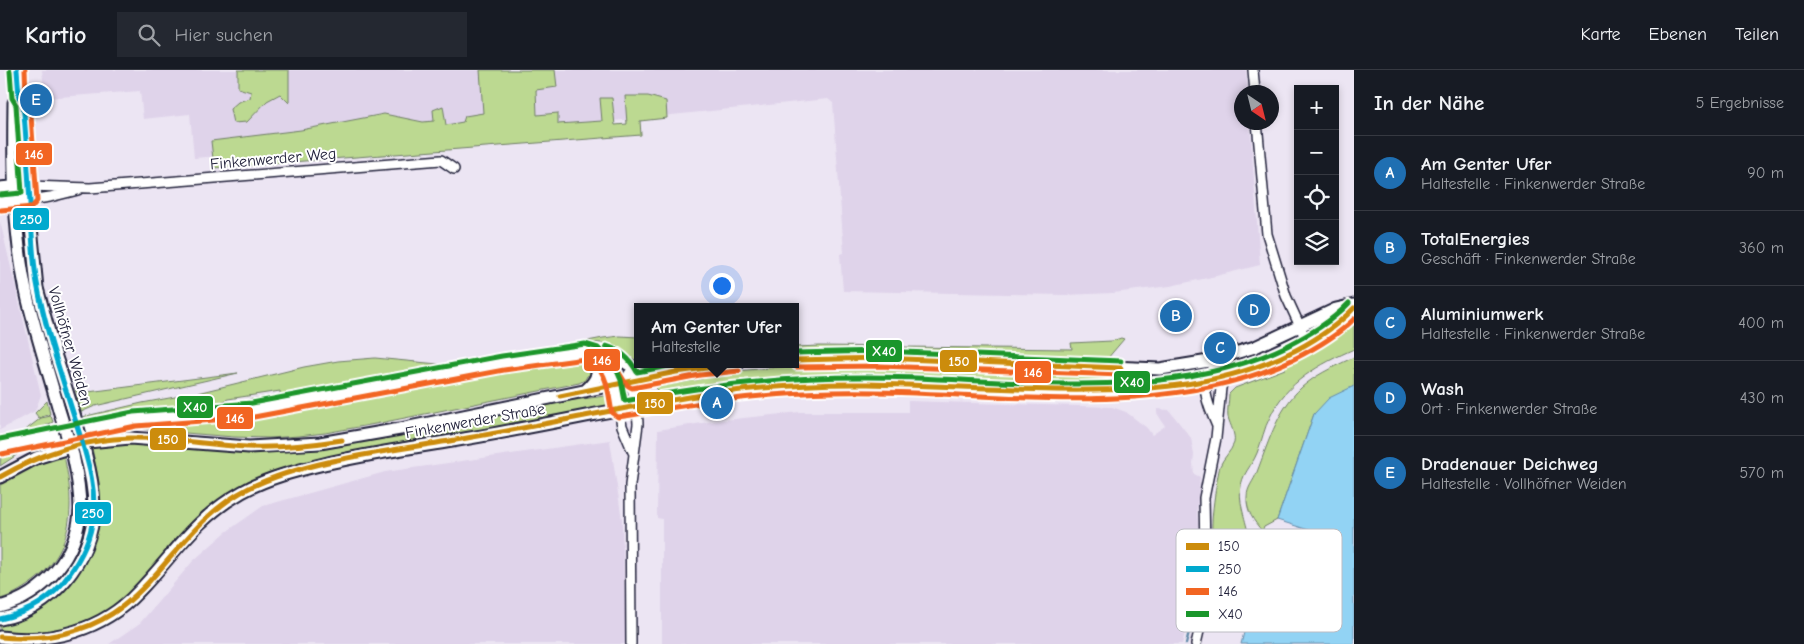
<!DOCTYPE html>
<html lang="de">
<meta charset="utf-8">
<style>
:root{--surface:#171b24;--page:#242831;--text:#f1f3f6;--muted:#9ea1a6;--line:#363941;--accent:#1f6fb2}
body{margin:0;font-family:"Comic Neue",sans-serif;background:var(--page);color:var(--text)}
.controls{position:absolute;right:15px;top:15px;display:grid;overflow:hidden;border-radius:0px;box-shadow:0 2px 8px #0003}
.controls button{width:45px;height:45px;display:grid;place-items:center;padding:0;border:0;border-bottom:1px solid var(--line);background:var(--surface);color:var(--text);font:25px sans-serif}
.compass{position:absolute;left:1234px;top:15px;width:45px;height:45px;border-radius:50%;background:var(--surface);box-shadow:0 2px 8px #0003;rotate:145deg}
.you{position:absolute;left:721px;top:215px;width:18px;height:18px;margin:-12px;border:4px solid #fff;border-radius:50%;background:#1a73e8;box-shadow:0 0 0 8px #1a73e833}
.badge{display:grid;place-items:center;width:32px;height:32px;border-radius:50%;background:var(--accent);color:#fff;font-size:16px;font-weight:700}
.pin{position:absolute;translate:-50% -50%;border:2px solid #fff;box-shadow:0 1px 5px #0006}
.popup{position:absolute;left:634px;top:233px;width:165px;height:65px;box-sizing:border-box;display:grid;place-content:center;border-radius:0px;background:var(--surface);filter:drop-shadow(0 1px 4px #0005);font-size:16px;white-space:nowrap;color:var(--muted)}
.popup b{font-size:19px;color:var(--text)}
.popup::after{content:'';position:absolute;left:50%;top:100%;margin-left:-10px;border:10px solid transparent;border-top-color:var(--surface)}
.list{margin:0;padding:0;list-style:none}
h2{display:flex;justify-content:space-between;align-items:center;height:65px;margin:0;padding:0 20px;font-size:21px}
h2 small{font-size:16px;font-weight:400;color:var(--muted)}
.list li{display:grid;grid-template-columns:32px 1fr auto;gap:15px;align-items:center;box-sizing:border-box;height:75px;padding:0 20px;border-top:1px solid var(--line)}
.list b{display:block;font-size:19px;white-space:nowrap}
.list p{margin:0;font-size:16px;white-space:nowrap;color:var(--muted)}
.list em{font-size:16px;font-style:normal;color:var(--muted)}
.icon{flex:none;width:28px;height:28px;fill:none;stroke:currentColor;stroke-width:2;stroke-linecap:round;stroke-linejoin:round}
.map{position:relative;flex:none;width:1354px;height:574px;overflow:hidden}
header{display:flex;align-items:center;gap:30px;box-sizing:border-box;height:70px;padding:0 25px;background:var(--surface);border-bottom:1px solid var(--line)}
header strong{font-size:24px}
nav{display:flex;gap:28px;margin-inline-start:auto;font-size:18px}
.search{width:350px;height:45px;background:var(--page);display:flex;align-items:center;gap:12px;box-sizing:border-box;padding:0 18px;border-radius:0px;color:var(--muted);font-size:19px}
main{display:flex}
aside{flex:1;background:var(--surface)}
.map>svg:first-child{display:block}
.built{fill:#dfd3ea}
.green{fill:#bcd991;stroke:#6f7e66}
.water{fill:#92d3f4;stroke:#658caa}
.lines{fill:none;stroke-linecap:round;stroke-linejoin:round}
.stream{stroke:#658caa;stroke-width:2.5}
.street-casing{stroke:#22223b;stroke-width:12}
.secondary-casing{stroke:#22223b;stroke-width:15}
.street{stroke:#fff;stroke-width:9}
.secondary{stroke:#fff;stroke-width:11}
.secondary-bridge-casing{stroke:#22223b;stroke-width:15;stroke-linecap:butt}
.secondary-bridge{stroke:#fff;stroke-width:11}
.bus-1-casing{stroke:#fff;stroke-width:9}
.bus-2-casing{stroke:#fff;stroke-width:9}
.bus-3-casing{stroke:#fff;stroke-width:9}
.bus-4-casing{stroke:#fff;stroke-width:9}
.bus-1{stroke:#cc8c0c;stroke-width:5}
.bus-2{stroke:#00a9ce;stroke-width:5}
.bus-3{stroke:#f26522;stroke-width:5}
.bus-4{stroke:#1a962b;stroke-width:5}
.labels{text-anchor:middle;stroke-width:4;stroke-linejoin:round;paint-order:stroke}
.street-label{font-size:16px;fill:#22223b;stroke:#fff}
.key{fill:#fff;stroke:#bdbdc4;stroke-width:1}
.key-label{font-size:14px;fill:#22223b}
.line-badge{stroke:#fff;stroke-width:2}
.badge-label{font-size:14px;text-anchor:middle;font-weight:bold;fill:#fff}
</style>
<header>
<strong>Kartio</strong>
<div class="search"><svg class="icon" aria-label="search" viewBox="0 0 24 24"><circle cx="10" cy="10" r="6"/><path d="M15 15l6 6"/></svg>Hier suchen</div>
<nav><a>Karte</a><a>Ebenen</a><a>Teilen</a></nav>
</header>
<main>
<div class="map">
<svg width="1354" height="574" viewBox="0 0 1354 574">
<rect width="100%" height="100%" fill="#ece5f3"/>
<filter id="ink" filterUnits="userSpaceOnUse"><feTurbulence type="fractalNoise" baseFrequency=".02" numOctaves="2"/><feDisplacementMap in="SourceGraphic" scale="10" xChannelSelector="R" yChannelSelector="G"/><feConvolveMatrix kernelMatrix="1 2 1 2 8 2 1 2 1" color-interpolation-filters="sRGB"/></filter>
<g filter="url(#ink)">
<!-- built -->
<path class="built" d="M42 0H1246L1248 22H1242V52L1250 53 1260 195 1212 207 1170 216 1113 223 1065 225 843 221 840 184 844 183 833 33 828 29 486 64 194 88 190 44 143 49 140 21 45 28Z
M0 151 41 325 35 341 0 360Z
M908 331 1112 337 1126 342 1147 358 1152 365 1165 356 1157 343V339L1169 340 1191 368 1194 385 1193 393 1194 404 1200 407 1197 442 1199 467 1195 471H1191V487L1192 488V536L1182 574H662V449L657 448 658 360 715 351 800 342H908Z
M610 370 622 450 626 574H109L140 553 193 491 226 462 263 436 385 402Z"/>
<!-- green -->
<path class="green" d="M238 0H289V33L280 24 267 31 247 52 233 53 230 39 238 32 250 28 251 22 238 18Z
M480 0H555L557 17 536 20 537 45 558 43V54L602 51 600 28H612L615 55 627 54 625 26H648L666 31 667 48 640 51 641 65 214 98 211 71 301 60 384 44 423 52 434 51 433 40 443 36 446 55 463 52 465 46 483 43Z
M1354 251V279C1320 294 1286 312 1270 347 1264 358 1262 371 1257 383 1254 391 1248 398 1244 406 1236 424 1243 441 1247 458L1242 468 1238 471C1230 473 1218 475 1213 466 1209 457 1217 407 1220 396 1223 388 1231 382 1234 373 1236 364 1230 355 1228 347 1227 340 1229 331 1229 324L1235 318 1285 299 1284 295 1295 290V288L1329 268Z
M620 266 638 267V292L634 289 631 292C623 287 617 279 609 275 593 267 545 281 526 284V283L603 268Z
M1121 268 1124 269 1107 289 897 280 796 282V277L820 276 1072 279 1071 273 1112 271Z
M1354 287V316L1314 344 1277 450 1264 457 1262 461C1254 451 1246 441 1247 427 1247 417 1254 411 1257 402 1269 371 1279 334 1307 313 1321 302 1338 295 1354 287Z
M375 288 459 296 263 334 232 336 228 333 280 324V321L228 329 203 339 171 340 124 345 84 354 82 347 142 333 197 323 304 297 338 291Z
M572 289C584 289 591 293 591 305L587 306 585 310 579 313 375 354 325 363 299 366 269 368 234 367 137 359 103 361 113 357 502 299 518 300Z
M813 294H877L1081 301 1139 305 1193 300 1200 304C1193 314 1109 315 1093 314 1008 314 923 306 839 308 778 309 718 316 658 326L656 317 702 309 727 302Z
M238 303 95 336 81 342 75 318 88 322Z
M605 326 609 327 610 335 607 337 322 388C270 401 238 413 196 448 173 469 157 496 136 518 99 555 51 570 0 561V555C60 545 103 487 100 427 100 411 95 394 92 378L143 373 248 381 278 382 332 376 553 333Z
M47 331 50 344 39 348 35 343Z
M51 346 53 352 18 368 0 371V368L19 365 41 348Z
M23 381 0 396 1 385Z
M63 382C75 432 76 481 31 513 21 520 11 526 0 529V413L26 398Z"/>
<!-- water -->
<path class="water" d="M1354 316V574H1241L1256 517 1313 534 1334 468 1277 450 1314 344 1329 328Z"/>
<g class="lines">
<!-- stream -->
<path class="stream" d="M1186 574 1197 528 1196 486"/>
<!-- street casing -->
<g class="street-casing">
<path id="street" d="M1253 0 1255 22
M1257 52 1267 164 1286 226 1308 274
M29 116 90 118 441 90 454 99
M30 130 50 127 78 120
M619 340 622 356 633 382
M1217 356C1206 330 1196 309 1222 289
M631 574 630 415 638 354 637 336
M1196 574 1206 531 1204 428 1216 368 1221 318 1224 310 1227 307"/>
</g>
<!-- secondary casing -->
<g class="secondary-casing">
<path id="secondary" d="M17 0 19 27 23 32 30 146 37 218 55 284 72 337
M19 27 14 32C13 98 13 165 28 230 37 267 49 304 59 340
M0 118 20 116
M0 133 23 130
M591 281C615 300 614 311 619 340
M796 290 880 288 1160 299 1209 291 1255 277 1336 239 1354 235
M630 304 637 336
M585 321C601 307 599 300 591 282
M0 377 135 349 253 340 503 293 585 281 610 284 633 297 660 303
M0 407 36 388 88 372 130 368 249 377 320 373 400 359 676 302 738 294
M0 537C44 525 78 486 80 439 80 421 77 403 73 385
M0 549C52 540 92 490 94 438 94 419 90 400 85 382
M0 567C51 574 103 560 138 522 174 485 194 449 242 422 267 408 295 401 324 394 366 384 409 378 452 371 514 361 575 348 637 336 713 321 790 313 867 314 945 316 1022 321 1099 320 1137 319 1177 319 1214 310 1245 304 1274 292 1302 277 1322 266 1339 255 1354 238"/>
</g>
<!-- street -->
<use href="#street" class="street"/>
<!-- secondary -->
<use href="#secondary" class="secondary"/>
<!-- secondary-bridge casing -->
<g class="secondary-bridge-casing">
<path id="secondary-bridge" d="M72 337 85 382
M59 340 73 385"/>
</g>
<!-- secondary-bridge -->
<use href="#secondary-bridge" class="secondary-bridge"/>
<!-- bus-1 casing -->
<g class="bus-1-casing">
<path id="bus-1" d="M796 290 880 288 1121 298
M560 326 676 302 736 294
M0 407C40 384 83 369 130 368 169 367 208 375 247 377 279 378 311 375 342 370
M0 567C44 571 87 564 123 536 169 499 193 446 249 418 311 388 399 380 467 368 534 357 600 342 666 331 733 319 800 313 868 314 931 315 993 319 1056 320 1139 321 1220 319 1296 280 1317 269 1337 256 1354 238"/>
</g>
<!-- bus-2 casing -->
<g class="bus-2-casing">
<path id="bus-2" d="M0 549C27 543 52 529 68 506 81 488 91 468 93 447 97 418 87 389 79 362 64 312 46 264 37 213 34 197 33 180 32 164 29 120 27 76 23 32L19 27 17 0"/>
</g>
<!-- bus-3 casing -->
<g class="bus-3-casing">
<path id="bus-3" d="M1 140 32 137 37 131 30 31 26 24 25 0
M602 290C624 297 620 314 632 318L700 305 739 301
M796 297 880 296 1121 305
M2 384 136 356 254 347 504 300 585 289C608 296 608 323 612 343L618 347C639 345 661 339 682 336 732 328 782 323 833 322 981 318 1157 355 1294 289 1316 278 1337 266 1354 249"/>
</g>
<!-- bus-4 casing -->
<g class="bus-4-casing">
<path id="bus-4" d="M0 125 22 123 16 35 12 28 10 1
M606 276C621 280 630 289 637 302L679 294
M796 283 880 281 1121 291
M0 369 133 342 252 333 502 286 585 274 598 278 614 294 621 310 625 331C703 316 782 307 862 307 998 306 1161 337 1287 276 1310 264 1331 252 1349 233"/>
</g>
<!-- bus-1 -->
<use href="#bus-1" class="bus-1"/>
<!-- bus-2 -->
<use href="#bus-2" class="bus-2"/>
<!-- bus-3 -->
<use href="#bus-3" class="bus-3"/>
<!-- bus-4 -->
<use href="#bus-4" class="bus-4"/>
</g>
</g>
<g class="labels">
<!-- street labels -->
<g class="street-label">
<text transform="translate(273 88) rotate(-5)" y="6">Finkenwerder Weg</text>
<text transform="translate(71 276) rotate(74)" y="6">Vollhöfner Weiden</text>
<text transform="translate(475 350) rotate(-10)" y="6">Finkenwerder Straße</text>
</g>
</g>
<!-- legend -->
<rect x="1176" y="459" width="166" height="103" rx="8" class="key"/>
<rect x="1186" y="473" width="23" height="7" fill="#cc8c0c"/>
<rect x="1186" y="496" width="23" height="6" fill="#00a9ce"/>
<rect x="1186" y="518" width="23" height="7" fill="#f26522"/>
<rect x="1186" y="541" width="23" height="6" fill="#1a962b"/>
<g class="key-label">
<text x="1218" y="481">150</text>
<text x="1218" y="504">250</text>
<text x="1218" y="526">146</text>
<text x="1218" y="549">X40</text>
</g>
<g class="line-badge">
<rect x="15" y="72" width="38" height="24" rx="5" fill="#f26522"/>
<rect x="12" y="137" width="38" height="24" rx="5" fill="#00a9ce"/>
<rect x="865" y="269" width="38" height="24" rx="5" fill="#1a962b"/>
<rect x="583" y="278" width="38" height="24" rx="5" fill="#f26522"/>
<rect x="939" y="279" width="39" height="24" rx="5" fill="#cc8c0c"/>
<rect x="1014" y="290" width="38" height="24" rx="5" fill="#f26522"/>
<rect x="1113" y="300" width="38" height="24" rx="5" fill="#1a962b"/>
<rect x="636" y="321" width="38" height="24" rx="5" fill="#cc8c0c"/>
<rect x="176" y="325" width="38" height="24" rx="5" fill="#1a962b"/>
<rect x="216" y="336" width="38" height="24" rx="5" fill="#f26522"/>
<rect x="149" y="357" width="38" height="24" rx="5" fill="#cc8c0c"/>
<rect x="74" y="431" width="38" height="24" rx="5" fill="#00a9ce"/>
</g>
<g class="badge-label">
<text x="34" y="89">146</text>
<text x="31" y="154">250</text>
<text x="884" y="286">X40</text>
<text x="602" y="295">146</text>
<text x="959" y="296">150</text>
<text x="1033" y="307">146</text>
<text x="1132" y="317">X40</text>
<text x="655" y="338">150</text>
<text x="195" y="342">X40</text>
<text x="235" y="353">146</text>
<text x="168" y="374">150</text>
<text x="93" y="448">250</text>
</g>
</svg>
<div class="controls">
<button>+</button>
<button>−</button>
<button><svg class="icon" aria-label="locate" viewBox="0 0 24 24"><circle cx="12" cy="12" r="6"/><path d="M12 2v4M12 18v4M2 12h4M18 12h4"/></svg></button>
<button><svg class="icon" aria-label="layers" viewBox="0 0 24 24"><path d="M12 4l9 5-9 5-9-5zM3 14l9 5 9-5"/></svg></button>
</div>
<svg class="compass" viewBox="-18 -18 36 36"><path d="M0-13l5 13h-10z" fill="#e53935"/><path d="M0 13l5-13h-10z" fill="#9ea1a6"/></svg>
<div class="you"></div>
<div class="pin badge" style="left:717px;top:333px">A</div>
<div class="popup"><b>Am Genter Ufer</b>Haltestelle</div>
<div class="pin badge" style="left:1176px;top:246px">B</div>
<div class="pin badge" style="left:1220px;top:278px">C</div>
<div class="pin badge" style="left:1254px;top:240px">D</div>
<div class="pin badge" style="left:36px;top:30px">E</div>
</div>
<aside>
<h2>In der Nähe<small>5 Ergebnisse</small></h2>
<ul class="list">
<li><span class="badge">A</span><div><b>Am Genter Ufer</b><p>Haltestelle · Finkenwerder Straße</p></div><em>90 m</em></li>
<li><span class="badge">B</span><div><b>TotalEnergies</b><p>Geschäft · Finkenwerder Straße</p></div><em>360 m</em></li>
<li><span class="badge">C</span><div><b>Aluminiumwerk</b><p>Haltestelle · Finkenwerder Straße</p></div><em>400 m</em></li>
<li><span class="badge">D</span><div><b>Wash</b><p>Ort · Finkenwerder Straße</p></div><em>430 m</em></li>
<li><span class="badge">E</span><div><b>Dradenauer Deichweg</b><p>Haltestelle · Vollhöfner Weiden</p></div><em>570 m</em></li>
</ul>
</aside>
</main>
